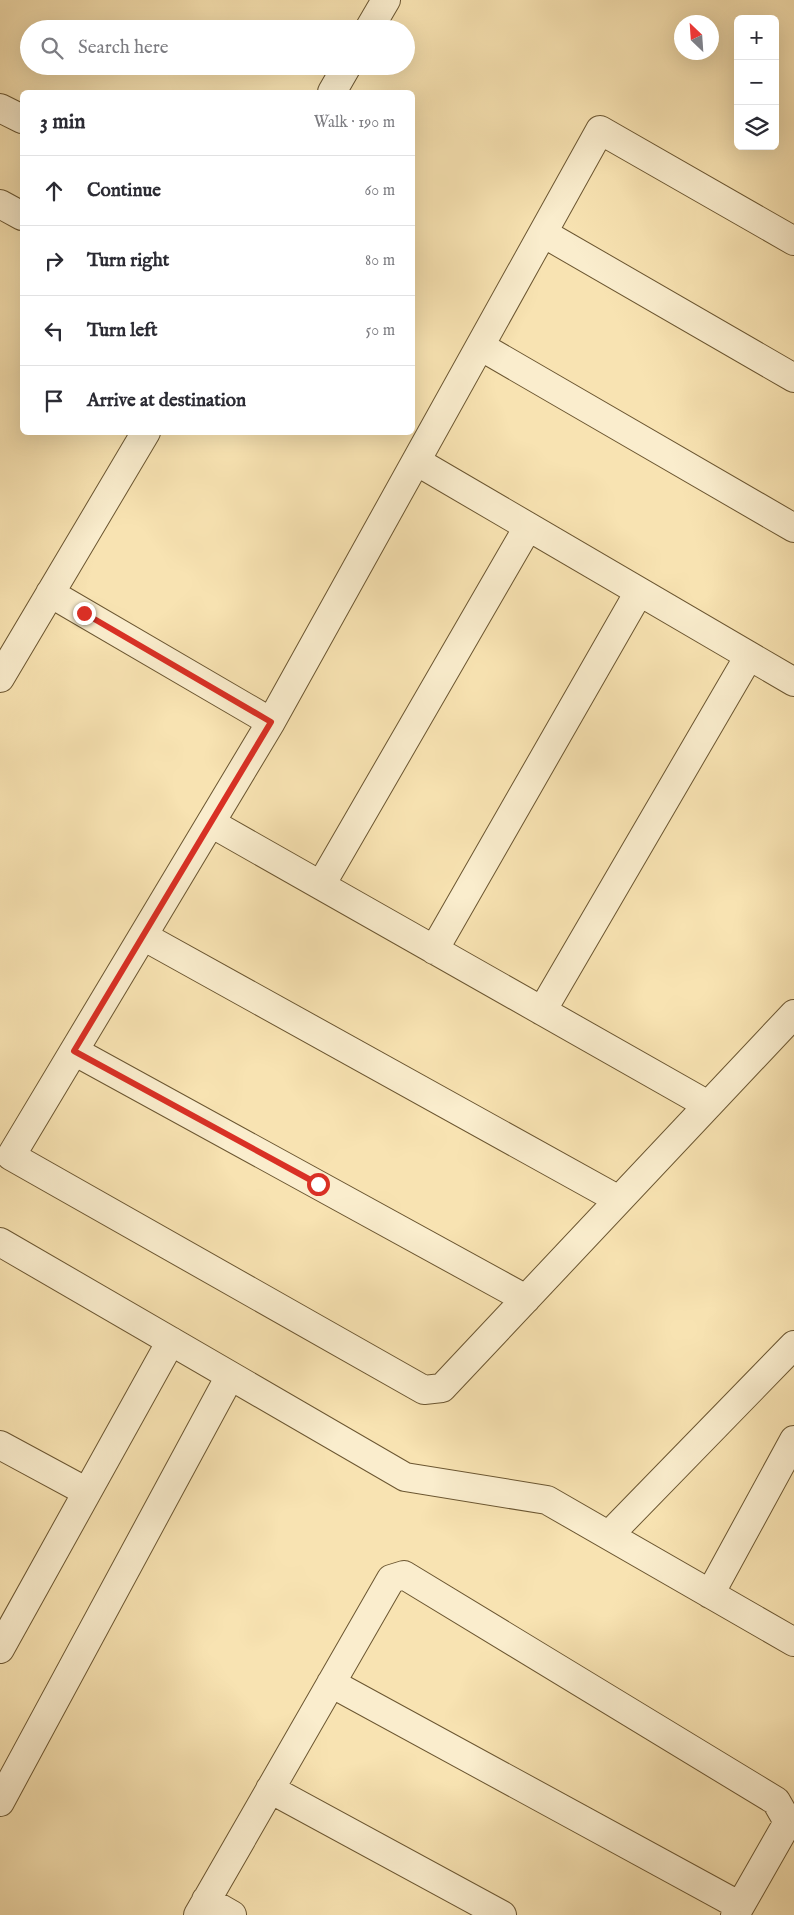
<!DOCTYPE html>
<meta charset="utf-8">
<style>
:root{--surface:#fff;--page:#f7f7f7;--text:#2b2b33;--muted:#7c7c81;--line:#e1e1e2}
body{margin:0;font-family:"IM FELL English",serif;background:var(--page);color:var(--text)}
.controls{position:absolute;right:15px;top:15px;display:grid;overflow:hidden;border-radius:8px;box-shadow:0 5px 20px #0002}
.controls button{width:45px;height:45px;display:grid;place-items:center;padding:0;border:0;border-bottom:1px solid var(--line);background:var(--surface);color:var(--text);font:25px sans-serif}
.compass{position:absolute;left:674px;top:15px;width:45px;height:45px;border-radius:50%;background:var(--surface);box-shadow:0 5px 20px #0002;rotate:335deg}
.stop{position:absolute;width:15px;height:15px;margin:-11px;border:4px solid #d93025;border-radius:50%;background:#fff}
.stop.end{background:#d93025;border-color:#fff;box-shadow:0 1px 5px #0008}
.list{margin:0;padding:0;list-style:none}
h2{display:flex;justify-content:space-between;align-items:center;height:65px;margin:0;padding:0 20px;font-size:21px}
h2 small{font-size:16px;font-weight:400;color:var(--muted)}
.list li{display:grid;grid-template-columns:32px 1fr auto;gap:15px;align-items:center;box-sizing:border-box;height:70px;padding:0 20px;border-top:1px solid var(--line)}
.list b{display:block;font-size:19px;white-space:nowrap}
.list em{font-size:16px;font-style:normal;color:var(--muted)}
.icon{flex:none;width:28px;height:28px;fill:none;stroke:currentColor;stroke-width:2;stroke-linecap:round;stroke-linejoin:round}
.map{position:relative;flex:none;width:794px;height:1915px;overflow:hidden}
.search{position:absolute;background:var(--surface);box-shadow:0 5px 20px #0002;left:20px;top:20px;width:395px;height:55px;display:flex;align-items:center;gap:12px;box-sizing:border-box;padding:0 18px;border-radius:28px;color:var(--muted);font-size:19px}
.panel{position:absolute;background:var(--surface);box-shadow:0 5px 20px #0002;left:20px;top:90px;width:395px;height:345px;border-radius:8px}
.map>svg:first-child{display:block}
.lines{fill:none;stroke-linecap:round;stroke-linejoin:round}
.minor-casing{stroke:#6b5631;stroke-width:30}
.minor{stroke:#faedcd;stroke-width:28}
.route{stroke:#d93025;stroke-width:6}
</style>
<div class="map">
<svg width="794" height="1915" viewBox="0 0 794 1915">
<rect width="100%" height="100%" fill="#f8e3b2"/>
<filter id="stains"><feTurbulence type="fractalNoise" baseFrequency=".004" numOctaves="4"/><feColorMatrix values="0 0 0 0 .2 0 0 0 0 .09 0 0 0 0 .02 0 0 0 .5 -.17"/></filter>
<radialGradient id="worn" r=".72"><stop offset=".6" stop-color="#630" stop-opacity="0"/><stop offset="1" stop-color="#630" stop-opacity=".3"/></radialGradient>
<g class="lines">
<!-- minor casing -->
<g class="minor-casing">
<path id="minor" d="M369 29 386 0
M332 92 347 66
M0 108 22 119
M0 204 22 216
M543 233 794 378
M794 241 600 130 271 722 11 1156 424 1390 442 1388 794 1014
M480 346 794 528
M416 461 794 682
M50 593 271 722
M0 678 146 432
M211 823 708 1105
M321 885 528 527
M143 936 619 1200
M434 950 639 592
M542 1011 749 656
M74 1051 526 1299
M0 1242 405 1477 547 1500 794 1642
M0 1445 87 1492
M609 1535 794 1345
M710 1594 794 1440
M0 1649 171 1341
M331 1683 740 1906
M270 1789 502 1915
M0 1802 230 1376
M206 1900 232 1915
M198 1915 391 1579 404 1575 776 1801 788 1822 735 1915"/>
</g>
<!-- minor -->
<use href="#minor" class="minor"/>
</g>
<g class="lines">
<!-- route -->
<path class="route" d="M84 613 271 722 74 1051 318 1184"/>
</g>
<rect width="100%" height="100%" filter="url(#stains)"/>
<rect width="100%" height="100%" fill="url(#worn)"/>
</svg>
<div class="controls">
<button>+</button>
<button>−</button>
<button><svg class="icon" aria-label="layers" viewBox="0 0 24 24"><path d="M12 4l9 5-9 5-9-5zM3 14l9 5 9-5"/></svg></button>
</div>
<svg class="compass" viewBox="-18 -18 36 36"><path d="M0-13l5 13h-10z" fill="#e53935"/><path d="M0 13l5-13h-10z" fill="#7c7c81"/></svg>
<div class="stop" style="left:318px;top:1184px"></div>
<div class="stop end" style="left:84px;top:613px"></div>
<div class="search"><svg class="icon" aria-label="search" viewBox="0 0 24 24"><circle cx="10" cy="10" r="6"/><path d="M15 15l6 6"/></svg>Search here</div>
<section class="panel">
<h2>3 min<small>Walk · 190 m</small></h2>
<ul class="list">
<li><svg class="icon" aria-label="ahead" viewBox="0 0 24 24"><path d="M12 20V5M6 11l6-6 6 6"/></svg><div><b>Continue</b></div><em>60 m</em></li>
<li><svg class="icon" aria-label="right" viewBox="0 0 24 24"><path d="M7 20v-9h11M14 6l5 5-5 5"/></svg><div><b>Turn right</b></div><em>80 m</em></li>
<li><svg class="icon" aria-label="left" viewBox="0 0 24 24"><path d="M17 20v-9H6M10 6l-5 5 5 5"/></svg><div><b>Turn left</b></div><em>50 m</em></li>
<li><svg class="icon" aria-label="arrive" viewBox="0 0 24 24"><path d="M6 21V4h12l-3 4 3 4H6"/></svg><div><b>Arrive at destination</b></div></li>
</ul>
</section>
</div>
